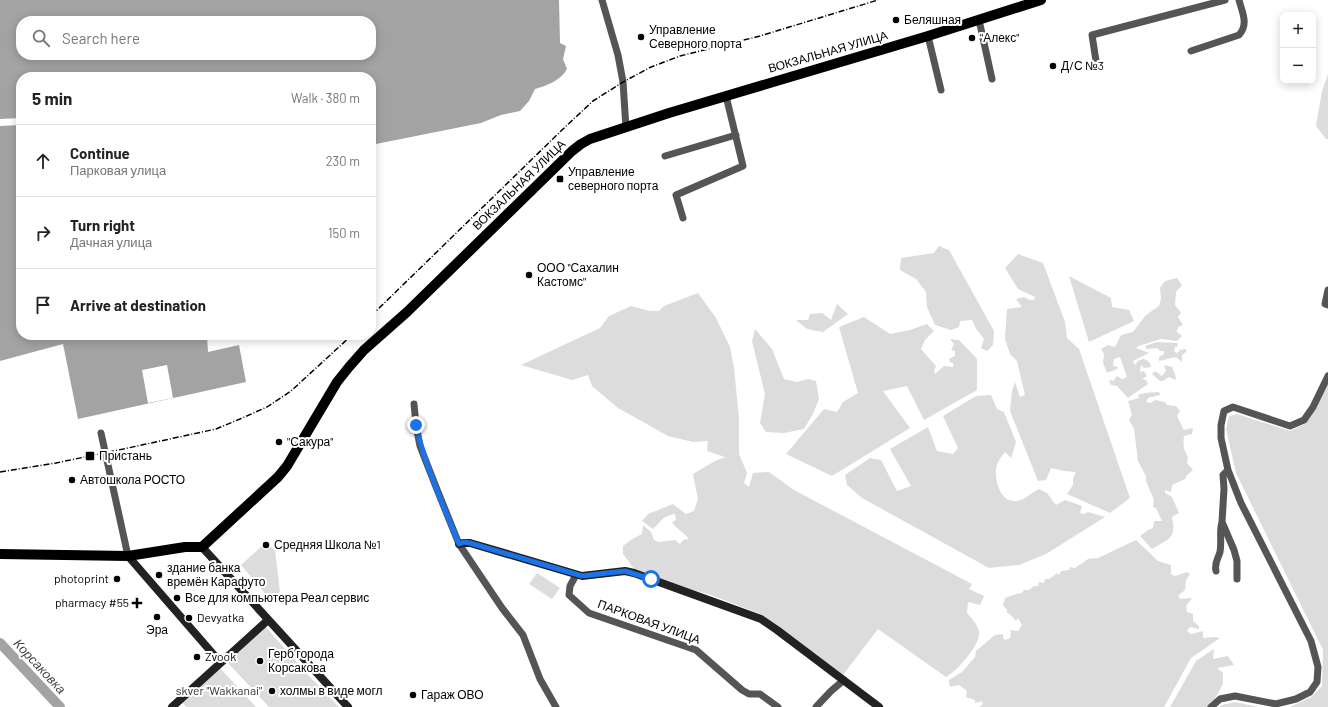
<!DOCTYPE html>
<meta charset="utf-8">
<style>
:root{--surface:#fff;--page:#f2f2f2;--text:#222;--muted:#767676;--line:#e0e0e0}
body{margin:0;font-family:Barlow,sans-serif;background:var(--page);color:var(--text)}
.controls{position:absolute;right:12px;top:12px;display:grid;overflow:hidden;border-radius:8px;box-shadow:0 2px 10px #0003}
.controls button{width:36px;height:36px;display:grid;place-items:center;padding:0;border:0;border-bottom:1px solid var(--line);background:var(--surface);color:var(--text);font:20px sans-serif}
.stop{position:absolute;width:12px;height:12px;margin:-9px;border:3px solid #1a73e8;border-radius:50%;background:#fff}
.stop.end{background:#1a73e8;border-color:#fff;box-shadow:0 1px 4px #0008}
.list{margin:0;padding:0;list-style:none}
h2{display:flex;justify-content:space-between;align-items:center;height:52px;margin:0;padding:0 16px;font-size:17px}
h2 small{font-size:13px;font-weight:400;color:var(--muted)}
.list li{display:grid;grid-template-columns:26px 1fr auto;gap:12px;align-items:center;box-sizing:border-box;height:72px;padding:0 16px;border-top:1px solid var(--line)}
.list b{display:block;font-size:15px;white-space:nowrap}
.list p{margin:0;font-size:13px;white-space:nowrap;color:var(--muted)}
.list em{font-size:13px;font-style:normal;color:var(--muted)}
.icon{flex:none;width:22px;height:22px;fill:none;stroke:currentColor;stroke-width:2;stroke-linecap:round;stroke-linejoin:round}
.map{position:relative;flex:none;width:1328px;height:707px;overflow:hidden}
.search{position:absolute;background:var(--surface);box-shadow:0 2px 10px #0003;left:16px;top:16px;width:360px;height:44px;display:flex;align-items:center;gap:10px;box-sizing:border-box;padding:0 14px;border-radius:16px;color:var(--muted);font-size:15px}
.panel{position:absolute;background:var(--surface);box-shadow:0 2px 10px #0003;left:16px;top:72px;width:360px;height:268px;border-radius:16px}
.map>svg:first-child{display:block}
.green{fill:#dcdcdc}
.water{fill:#a3a3a3;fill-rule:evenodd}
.pier{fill:#fff}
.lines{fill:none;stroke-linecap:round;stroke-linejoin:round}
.river{stroke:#a3a3a3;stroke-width:10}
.street{stroke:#555;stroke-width:7}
.secondary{stroke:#222;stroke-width:8}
.primary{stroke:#000;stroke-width:10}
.rail{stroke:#000;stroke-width:1.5;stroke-dasharray:6 2 1 2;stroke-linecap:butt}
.route{stroke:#1a73e8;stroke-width:5}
.poi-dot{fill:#000;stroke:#fff;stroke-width:1.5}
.labels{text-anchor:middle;stroke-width:4;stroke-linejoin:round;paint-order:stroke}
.poi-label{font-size:12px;fill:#000;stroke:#fff;text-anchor:start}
.street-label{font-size:12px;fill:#000;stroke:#fff}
.park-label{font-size:12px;fill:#333;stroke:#fff}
.water-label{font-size:13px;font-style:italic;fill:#444;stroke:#fff}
</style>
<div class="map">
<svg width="1328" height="707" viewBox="0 0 1328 707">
<rect width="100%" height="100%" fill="#fff"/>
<!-- green -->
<path class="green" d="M1328 74V139H1326L1316 126 1322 91Z
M939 246 949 250 994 331 993 345 987 351 981 348 984 339 977 330 972 320 960 321 959 327 951 330 935 325 927 307 926 292 916 279 900 270 901 258 934 253Z
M1018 254 1043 263 1065 322 1067 338 1079 349 1130 498 1110 513 1067 494 1073 485V478L1076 472 1064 471 1051 468 1046 480 1038 481 1010 411 1012 391 1015 382 1020 397 1025 395 1017 361 1010 354 1005 339 1007 309 1022 307 1016 299 1024 297 1030 300H1034L1035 297 1018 289 1005 268Z
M1069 276 1111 298 1112 307 1129 310 1134 321 1089 342Z
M1177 278 1182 285 1176 292 1175 305 1181 313 1178 317 1183 325 1178 327 1177 332 1182 336 1177 341 1161 339 1138 346 1136 348 1149 353 1133 361 1135 365 1138 361 1143 359C1148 360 1150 362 1151 367L1144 368 1141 365 1140 372 1144 371 1147 376 1142 379 1146 380 1148 384 1128 398 1117 386 1111 385 1109 381 1110 380 1113 381 1117 376 1122 379 1127 377 1120 357 1114 359 1113 366 1118 367 1117 369 1107 373 1103 363 1104 354 1101 349 1108 345 1115 347 1121 335 1133 332 1146 315 1159 306 1161 299 1160 288 1165 281Z
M698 293 716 318 730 347 734 368 739 418V454L747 473 744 483 749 487 753 473 769 472 794 490 972 584 969 589 984 596 980 605 968 602 967 613C972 619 980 627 979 635 978 647 956 672 946 677L878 629 843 675 763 615 711 595 672 584 634 569 623 554V546L632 539 642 534 643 525 651 532 654 540 659 542 675 540 680 544 683 540 689 539C684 532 676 529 672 522L676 520 675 514C662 516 662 521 653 529L642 521 648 514 673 504 686 514 694 511 698 499 693 474 713 462 725 457 707 451 708 441 693 442 668 436 618 408 592 386 588 375 572 380 521 365 600 328 609 316 631 306 650 311H659L664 306Z
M837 304 848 314 823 332 807 329 796 320H808L810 314 822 313 831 320Z
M864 317 890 334 910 330 927 324 934 331 925 340 921 349 936 366 934 371 935 374 944 366 953 367V363L950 362 949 359 955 356V351L951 350 954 344 950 339 959 340 977 359V390L924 420 907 386 883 391 910 428 832 476 786 454 824 409 837 412 843 402 858 393 839 327Z
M755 329 772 349 784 379 797 382 808 379 816 381 819 399 813 414 804 429 784 433 766 432 760 423 765 394 752 341Z
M1157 342 1177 343 1178 347H1175L1174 351 1176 353 1179 352V350L1186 349V352L1182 355V362L1176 357 1159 361V357L1164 354V351H1160L1157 348 1147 349 1145 346Z
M1164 365 1172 367 1175 374 1176 380 1169 377 1163 381H1160L1152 374 1155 371 1162 376 1166 371Z
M1328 379V707H1290L1311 697 1322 686 1323 650 1236 473 1226 429 1229 416 1237 414 1290 431 1305 424 1313 413Z
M1159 392 1160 395 1148 398 1146 402 1151 403 1155 400 1165 402 1167 405 1176 406 1180 411 1177 416 1184 430 1193 428 1192 434 1184 436C1183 444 1183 449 1188 457L1187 463 1193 470 1187 475 1185 479 1172 485 1171 492 1165 490V493L1172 497 1179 513 1172 517C1177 539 1168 539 1152 549L1140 536 1148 530 1153 528 1154 521H1162L1156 508 1153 507 1154 500 1146 481V476L1138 461 1134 429 1129 420 1132 415 1128 401 1139 398 1138 395 1145 393Z
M991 395 997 409 1004 412 1016 442 1011 458 1005 452C1001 457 997 462 996 469 995 481 1000 503 1017 501 1025 500 1032 492 1039 489L1047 493 1056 505 1065 500 1082 506 1080 513 1084 514 1088 512 1105 517 1046 554 1019 565 989 568 862 498 847 485 845 475 870 458 881 460 897 491 911 486 890 449 928 427 937 451 953 454 958 448 943 416 976 396Z
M1136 540 1158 561 1171 565V574L1175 576 1187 572 1190 574 1186 580 1185 590 1178 596 1180 599 1192 598 1186 606 1187 612 1193 614V621L1199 626V629L1190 627 1187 631 1191 634 1203 631V638L1214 637 1220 638 1191 658 1164 707H979L983 704 982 701 975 703V700L966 697 967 691 959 685 950 687 949 683V680L962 672 975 657 976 651 995 635 1003 634V638L1005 640 1010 638 1011 632 1009 630 1018 631 1022 625 1018 618 1016 621 1010 614 1007 613V610L1003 605 1005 598 1016 594 1022 593 1024 590H1029L1034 586H1038L1039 582 1044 583 1045 579H1049L1057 573 1059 575 1061 571 1069 570 1070 567 1075 568 1088 559 1098 558Z
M265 543 275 550 280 592 269 598 241 565Z
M537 573 560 588 552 599 529 584Z
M265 626 311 678 339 707H269L226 661Z
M1214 649 1213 659 1228 656 1234 665 1217 668 1223 673V684L1210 707H1170L1196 661Z
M220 668 256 707H186L182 702Z
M1235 702 1259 707H1219L1222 705Z"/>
<!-- water -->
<path class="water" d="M0 0H559L560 43 566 46 563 59 567 69C560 81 548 85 535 89L529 101 520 111 501 115 481 123 371 145V77H21V335H207L208 352 239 345 246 382 78 419 63 344 0 361ZM21 21H371V55H21Z"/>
<!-- pier -->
<path class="pier" d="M21 118V125L0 126V119Z
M167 365 173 398 148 403 142 370Z"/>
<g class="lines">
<!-- river -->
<path class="river" d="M0 643 60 707"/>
<!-- street -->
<path class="street" d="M602 0 618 55 623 82 626 128
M979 20 992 79
M928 36 941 90
M1191 51 1239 35C1249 24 1242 12 1239 0
M1096 61 1092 35 1225 0
M665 156 736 135
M683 218 676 195 743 166 726 96
M1328 290 1325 304 1328 305
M414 404 416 425 420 446 436 487 459 544 502 608 523 635 540 679 556 707
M101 433 128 556
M1228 470 1223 475 1224 489 1222 522 1234 550 1237 561V579
M1216 571C1214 563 1218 559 1220 552 1222 542 1219 532 1222 522
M576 575 570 586 569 595 589 613 696 650 742 690 749 694H760L778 707
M816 707 831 691 844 680
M1211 707 1220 699 1235 696 1276 704 1296 699 1310 692 1317 682 1318 667 1311 641 1241 503 1228 470 1221 438V425L1224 411 1233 407 1290 426 1304 420 1313 407 1328 376"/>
<!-- secondary -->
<path class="secondary" d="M459 544 464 543H470L582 576 625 571 634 573 761 619 777 630 879 707
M202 547 348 707
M128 556 220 662
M172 707 268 620"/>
<!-- primary -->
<path class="primary" d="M0 554 128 556 185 547H202L278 477 287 466 337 382 349 367 364 350 407 312 572 151 581 144 590 139 669 113 928 36 1041 0"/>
<!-- rail -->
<path class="rail" d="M371 316 562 130 593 101 623 82 651 67 680 56 760 36 878 0
M0 472 56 463 128 448 216 429 240 419 267 407 291 391 352 335"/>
</g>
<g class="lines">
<!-- route -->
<path class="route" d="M416 425C425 466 443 505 459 544L464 542 470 543 582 576 625 571 651 579"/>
</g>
<!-- markers -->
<g class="poi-dot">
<circle cx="896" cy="20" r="4"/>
<circle cx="641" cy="37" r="4"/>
<circle cx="972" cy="38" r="4"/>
<circle cx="1053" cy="66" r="4"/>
<rect x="556" y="175" width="8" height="8" rx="2"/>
<circle cx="529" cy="275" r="4"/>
<circle cx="279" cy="442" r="4"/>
<rect x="85" y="451" width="10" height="10" rx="2"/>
<circle cx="72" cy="480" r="4"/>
<circle cx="266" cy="545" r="4"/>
<circle cx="159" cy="575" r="4"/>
<circle cx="117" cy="579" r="4"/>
<circle cx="177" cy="598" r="4"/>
<path d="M135 597h4v4h4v4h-4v4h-4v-4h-4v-4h4z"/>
<circle cx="157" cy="617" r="4"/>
<circle cx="189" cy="618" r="4"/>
<circle cx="197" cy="657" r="4"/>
<circle cx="260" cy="661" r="4"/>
<circle cx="272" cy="691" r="4"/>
<circle cx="413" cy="695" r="4"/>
</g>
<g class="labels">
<!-- poi labels -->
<g class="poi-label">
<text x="904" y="24">Беляшная</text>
<text x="649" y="34">Управление<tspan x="649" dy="14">Северного порта</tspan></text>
<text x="980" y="42">"Алекс"</text>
<text x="1061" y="70">Д/С №3</text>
<text x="568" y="176">Управление<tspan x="568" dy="14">северного порта</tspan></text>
<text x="537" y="272">ООО "Сахалин<tspan x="537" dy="14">Кастомс"</tspan></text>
<text x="287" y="446">"Сакура"</text>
<text x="99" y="460">Пристань</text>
<text x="80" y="484">Автошкола РОСТО</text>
<text x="274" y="549">Средняя Школа №1</text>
<text x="167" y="572">здание банка<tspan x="167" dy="14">времён Карафуто</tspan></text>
<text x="109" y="583" text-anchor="end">photoprint</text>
<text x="185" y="602">Все для компьютера Реал сервис</text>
<text x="129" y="607" text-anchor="end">pharmacy #55</text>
<text x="197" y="622">Devyatka</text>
<text x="157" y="634" text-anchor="middle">Эра</text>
<text x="268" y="658">Герб города<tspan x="268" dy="14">Корсакова</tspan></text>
<text x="205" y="661">Zvook</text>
<text x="280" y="695">холмы в виде могл</text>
<text x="421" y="699">Гараж ОВО</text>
</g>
<!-- street labels -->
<g class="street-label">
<text transform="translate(828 52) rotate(-16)" y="4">ВОКЗАЛЬНАЯ УЛИЦА</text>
<text transform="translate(519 185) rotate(-44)" y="4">ВОКЗАЛЬНАЯ УЛИЦА</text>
<text transform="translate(649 622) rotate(20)" y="4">ПАРКОВАЯ УЛИЦА</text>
</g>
<!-- park labels -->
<g class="park-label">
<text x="219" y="695">skver "Wakkanai"</text>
</g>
<!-- water labels -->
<g class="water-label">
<text transform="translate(40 666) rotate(47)" y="5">Корсаковка</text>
</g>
</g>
</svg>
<div class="controls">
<button>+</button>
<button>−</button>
</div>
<div class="stop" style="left:651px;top:579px"></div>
<div class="stop end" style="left:416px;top:425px"></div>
<div class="search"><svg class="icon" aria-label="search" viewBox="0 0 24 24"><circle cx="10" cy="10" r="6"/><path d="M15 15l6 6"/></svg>Search here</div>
<section class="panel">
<h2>5 min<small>Walk · 380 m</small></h2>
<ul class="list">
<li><svg class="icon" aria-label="ahead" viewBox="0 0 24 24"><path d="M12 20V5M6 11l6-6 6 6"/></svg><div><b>Continue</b><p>Парковая улица</p></div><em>230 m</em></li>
<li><svg class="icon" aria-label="right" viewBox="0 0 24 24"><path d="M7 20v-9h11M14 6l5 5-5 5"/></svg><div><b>Turn right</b><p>Дачная улица</p></div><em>150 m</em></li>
<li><svg class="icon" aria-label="arrive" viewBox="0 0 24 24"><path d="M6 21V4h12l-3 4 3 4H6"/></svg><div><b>Arrive at destination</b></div></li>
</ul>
</section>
</div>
